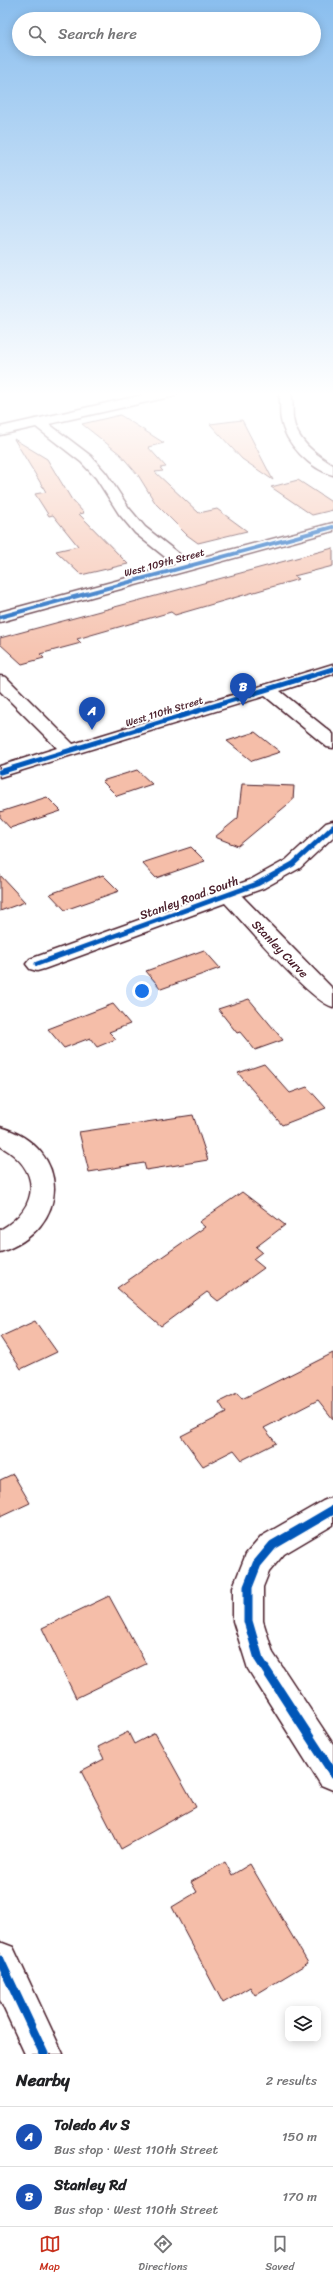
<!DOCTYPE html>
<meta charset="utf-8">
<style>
:root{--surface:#fff;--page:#f6f6f6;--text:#202124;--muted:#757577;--line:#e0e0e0;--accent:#c8321e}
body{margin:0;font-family:Sriracha,sans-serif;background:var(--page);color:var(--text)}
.controls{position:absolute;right:12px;bottom:12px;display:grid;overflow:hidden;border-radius:8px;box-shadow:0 2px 10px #0003}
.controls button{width:36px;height:36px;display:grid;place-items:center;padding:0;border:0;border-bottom:1px solid var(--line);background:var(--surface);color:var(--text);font:20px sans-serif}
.you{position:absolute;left:142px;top:991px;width:14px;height:14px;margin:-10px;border:3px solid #fff;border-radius:50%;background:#1a73e8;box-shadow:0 0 0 6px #1a73e833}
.badge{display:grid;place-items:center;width:26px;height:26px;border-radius:50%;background:var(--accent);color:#fff;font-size:13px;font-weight:700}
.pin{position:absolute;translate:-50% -33px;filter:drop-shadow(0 1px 2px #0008)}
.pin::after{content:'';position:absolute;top:21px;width:14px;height:12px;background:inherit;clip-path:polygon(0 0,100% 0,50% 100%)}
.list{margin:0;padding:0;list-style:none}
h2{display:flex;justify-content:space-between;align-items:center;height:52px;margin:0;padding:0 16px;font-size:17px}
h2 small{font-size:13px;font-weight:400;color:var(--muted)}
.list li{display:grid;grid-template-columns:26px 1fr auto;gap:12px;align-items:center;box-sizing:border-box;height:60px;padding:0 16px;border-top:1px solid var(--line)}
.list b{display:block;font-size:15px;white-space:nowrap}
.list p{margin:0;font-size:13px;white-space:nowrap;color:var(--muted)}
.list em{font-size:13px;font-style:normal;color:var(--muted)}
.icon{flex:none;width:22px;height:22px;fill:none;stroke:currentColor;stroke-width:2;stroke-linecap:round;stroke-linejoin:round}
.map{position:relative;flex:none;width:333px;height:2054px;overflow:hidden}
.search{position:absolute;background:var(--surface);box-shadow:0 2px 10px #0003;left:12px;right:12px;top:12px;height:44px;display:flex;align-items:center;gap:10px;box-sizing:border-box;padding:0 14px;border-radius:22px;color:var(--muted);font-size:15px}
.sheet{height:172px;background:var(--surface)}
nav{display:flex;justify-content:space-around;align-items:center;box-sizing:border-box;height:56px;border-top:1px solid var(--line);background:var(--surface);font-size:11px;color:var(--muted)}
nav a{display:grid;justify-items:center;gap:2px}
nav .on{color:var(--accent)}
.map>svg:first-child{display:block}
.building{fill:#f5bea9;stroke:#4a1f2b}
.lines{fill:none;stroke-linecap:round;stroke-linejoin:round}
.minor-casing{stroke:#4a1f2b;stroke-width:3}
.minor{fill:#fff;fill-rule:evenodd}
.cycleway-far2-casing{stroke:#fff;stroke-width:5.5}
.cycleway-far1-casing{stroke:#fff;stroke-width:7}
.cycleway-casing{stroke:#fff;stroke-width:12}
.cycleway-far2{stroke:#0057b8;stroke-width:4}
.cycleway-far1{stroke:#0057b8;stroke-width:5}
.cycleway{stroke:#0057b8;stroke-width:9}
.labels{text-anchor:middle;stroke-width:4;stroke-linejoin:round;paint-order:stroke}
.far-street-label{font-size:10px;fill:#4a1f2b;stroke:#fff}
.street-label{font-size:12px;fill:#4a1f2b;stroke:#fff}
</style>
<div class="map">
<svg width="333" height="2054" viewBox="0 0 333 2054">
<rect width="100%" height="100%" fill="#fff"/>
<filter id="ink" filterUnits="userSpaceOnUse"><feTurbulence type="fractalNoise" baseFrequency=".025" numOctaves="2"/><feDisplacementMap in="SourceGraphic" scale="8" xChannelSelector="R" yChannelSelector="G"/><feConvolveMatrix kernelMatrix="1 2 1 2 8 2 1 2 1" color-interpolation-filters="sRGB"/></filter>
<g filter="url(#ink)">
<!-- building -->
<path class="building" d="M120 415 164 443 148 447 166 467 160 468 163 471 155 472 199 513 217 509 247 531 198 543 187 535 156 504 138 475 120 454 82 424Z
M242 420 273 480 242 459 210 424Z
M14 439 47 459 72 500 84 513 79 514 128 564 81 575 56 551 78 546 53 515 49 516 35 494 46 492Z
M298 480 333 503V510L312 515 271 487Z
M333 548V566L294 576 299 579 175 615 171 612 77 639 81 643 40 654 44 658 22 664 0 644V638Z
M255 732 280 752 252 761 227 741Z
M137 770 152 784 117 796 102 781Z
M242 784 294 786 293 800 238 846 215 837 238 818Z
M47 797 61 811 10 828 0 817V812Z
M191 847 205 861 156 878 142 863Z
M0 875 25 902 0 911Z
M103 875 119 891 65 910 50 894Z
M204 950 220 968 161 989 146 971Z
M249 999 283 1040 255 1050 240 1032 237 1033 218 1009Z
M113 1004 130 1024 109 1032 116 1039 97 1047 90 1038 64 1048 48 1029Z
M264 1064 290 1093 307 1087 326 1108 282 1125 238 1073Z
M193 1115 208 1160 146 1170 144 1163 89 1172 79 1132Z
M242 1192 285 1225 256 1247 262 1252 253 1259 264 1268 218 1301 207 1292 161 1326 117 1288 205 1227 199 1222Z
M35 1321 57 1352 21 1369 0 1337Z
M333 1353V1419L318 1400 264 1428 276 1443 242 1460 234 1450 203 1466 181 1436 226 1413 219 1402 237 1393 242 1399Z
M13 1474 30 1503 0 1517V1480Z
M109 1596 146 1664 76 1698 42 1628Z
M128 1732 134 1744 155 1733 196 1807 121 1849 81 1771 104 1759 98 1747Z
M225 1862 232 1875 250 1864 308 1963 255 1995 250 1987 223 2003 172 1907 197 1892 191 1882Z"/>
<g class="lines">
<!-- minor casing -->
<g class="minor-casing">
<path id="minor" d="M156 392H180L174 396 49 424 91 456 106 473 129 508 145 527 188 561 333 523V531L0 622V612L175 565 135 533 119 514 96 478 81 462 36 427 0 435V427Z
M278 392H290C294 401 292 409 293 418 296 440 315 454 333 465V475C310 469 285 443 281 420 279 411 282 402 278 392Z
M333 664V674L280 691 333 734V748L327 747 265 696 0 777V766L57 748 0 691V676L6 677 73 744Z
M333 821V837L300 868 264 888 242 896 333 989V1007C310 1001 245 924 225 903L44 969 37 971 30 969 26 964 30 959 250 880 286 860 326 823Z
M0 1127C73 1148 71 1229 0 1252V1230C41 1206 41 1169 0 1146Z
M333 1497V1525L284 1554 269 1572 263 1587V1621L273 1653 333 1744V1790L321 1785 248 1669 233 1621V1587L246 1554 262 1536 323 1501Z
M0 1942 13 1947 63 2054H25L0 2000Z"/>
</g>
<!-- minor -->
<use href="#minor" class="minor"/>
<!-- cycleway-far2 casing -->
<g class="cycleway-far2-casing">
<path id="cycleway-far2" d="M0 617 333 527"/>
</g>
<!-- cycleway-far1 casing -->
<g class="cycleway-far1-casing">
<path id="cycleway-far1" d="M0 772 333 669
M37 964 257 884 293 864 333 827"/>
</g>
<!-- cycleway casing -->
<g class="cycleway-casing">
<path id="cycleway" d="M333 1510 273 1545 257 1564 248 1587V1621L259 1659 333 1773
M0 1960 44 2054"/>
</g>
<!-- cycleway-far2 -->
<use href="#cycleway-far2" class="cycleway-far2"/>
<!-- cycleway-far1 -->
<use href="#cycleway-far1" class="cycleway-far1"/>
<!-- cycleway -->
<use href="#cycleway" class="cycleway"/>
</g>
</g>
<!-- sky -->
<linearGradient id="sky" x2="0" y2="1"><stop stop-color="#8abeee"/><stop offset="0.58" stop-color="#fff"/><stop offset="1" stop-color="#fff" stop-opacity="0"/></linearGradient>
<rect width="333" height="680" fill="url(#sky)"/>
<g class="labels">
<!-- far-street labels -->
<g class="far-street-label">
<text transform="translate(164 562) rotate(-15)" y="4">West 109th Street</text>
<text transform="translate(164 711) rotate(-17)" y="4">West 110th Street</text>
</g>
<!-- street labels -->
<g class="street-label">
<text transform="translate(189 898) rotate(-20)" y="4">Stanley Road South</text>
<text transform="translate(280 949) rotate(46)" y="4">Stanley Curve</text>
</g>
</g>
</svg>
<div class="controls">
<button><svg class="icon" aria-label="layers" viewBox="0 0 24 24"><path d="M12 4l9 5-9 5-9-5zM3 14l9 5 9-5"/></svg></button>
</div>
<div class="you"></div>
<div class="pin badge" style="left:92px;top:730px;background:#1a4fb4">A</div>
<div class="pin badge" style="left:243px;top:706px;background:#1a4fb4">B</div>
<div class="search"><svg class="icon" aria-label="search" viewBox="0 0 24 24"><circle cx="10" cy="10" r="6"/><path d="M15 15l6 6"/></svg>Search here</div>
</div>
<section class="sheet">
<h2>Nearby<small>2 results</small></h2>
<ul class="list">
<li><span class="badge" style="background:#1a4fb4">A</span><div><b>Toledo Av S</b><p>Bus stop · West 110th Street</p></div><em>150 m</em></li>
<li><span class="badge" style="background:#1a4fb4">B</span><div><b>Stanley Rd</b><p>Bus stop · West 110th Street</p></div><em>170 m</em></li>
</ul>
</section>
<nav>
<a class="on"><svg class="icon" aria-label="map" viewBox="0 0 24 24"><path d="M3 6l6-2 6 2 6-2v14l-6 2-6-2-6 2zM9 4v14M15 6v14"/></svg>Map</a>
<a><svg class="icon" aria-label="directions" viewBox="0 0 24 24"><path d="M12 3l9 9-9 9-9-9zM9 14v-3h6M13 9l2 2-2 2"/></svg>Directions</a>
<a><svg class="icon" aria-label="saved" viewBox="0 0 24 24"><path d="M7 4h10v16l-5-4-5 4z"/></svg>Saved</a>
</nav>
